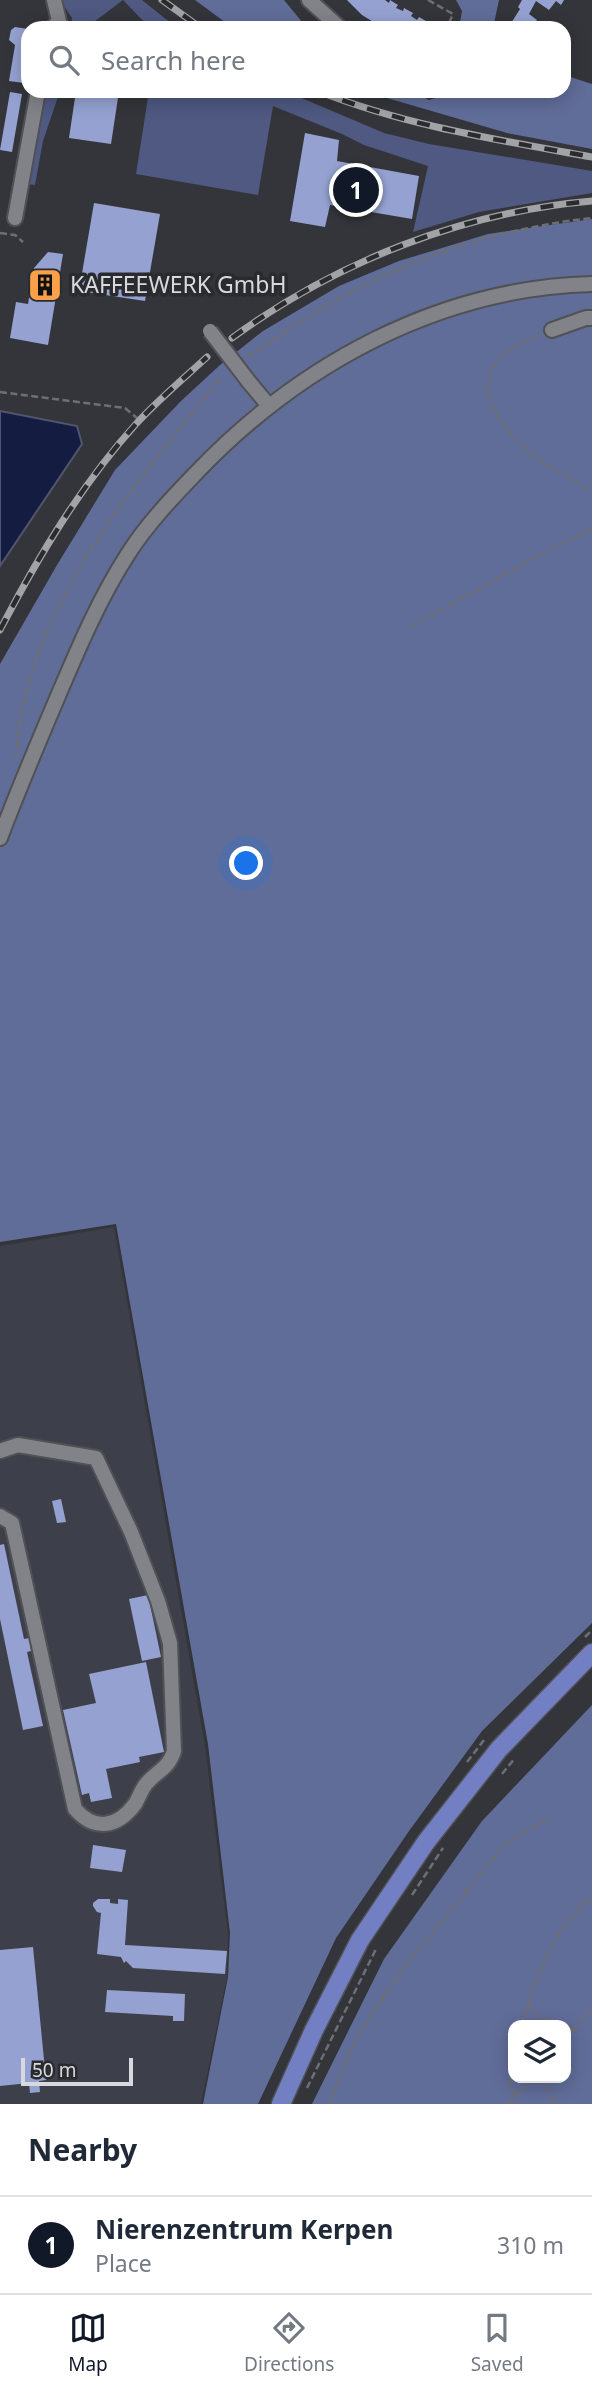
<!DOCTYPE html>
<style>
:root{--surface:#fff;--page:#f2f2f3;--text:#1f2937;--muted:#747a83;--line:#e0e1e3;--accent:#111827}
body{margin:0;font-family:"Noto Sans",sans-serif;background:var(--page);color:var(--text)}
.controls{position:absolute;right:21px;bottom:21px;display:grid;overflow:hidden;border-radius:14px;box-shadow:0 4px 18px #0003}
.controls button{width:63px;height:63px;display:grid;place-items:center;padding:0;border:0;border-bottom:2px solid var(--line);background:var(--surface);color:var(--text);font:35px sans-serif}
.scale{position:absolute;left:21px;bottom:18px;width:112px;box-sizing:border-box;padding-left:7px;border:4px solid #d8d9dc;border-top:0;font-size:19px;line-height:24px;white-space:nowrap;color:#d8d9dc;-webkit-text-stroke:5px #2a2b2f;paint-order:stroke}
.you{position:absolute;left:247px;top:864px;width:24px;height:24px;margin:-18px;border:5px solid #fff;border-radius:50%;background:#1a73e8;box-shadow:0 0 0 10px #1a73e833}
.badge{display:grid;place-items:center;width:46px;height:46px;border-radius:50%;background:var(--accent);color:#fff;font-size:23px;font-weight:700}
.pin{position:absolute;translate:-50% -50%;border:4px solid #fff;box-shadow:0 2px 7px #0006}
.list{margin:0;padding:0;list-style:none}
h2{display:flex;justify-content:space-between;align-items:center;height:91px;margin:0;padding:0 28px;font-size:30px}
h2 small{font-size:23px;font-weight:400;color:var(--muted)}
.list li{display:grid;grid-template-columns:46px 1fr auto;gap:21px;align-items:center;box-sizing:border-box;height:98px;padding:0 28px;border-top:2px solid var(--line)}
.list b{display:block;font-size:26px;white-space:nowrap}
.list p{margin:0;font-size:23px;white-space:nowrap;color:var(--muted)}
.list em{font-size:23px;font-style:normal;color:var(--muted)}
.icon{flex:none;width:38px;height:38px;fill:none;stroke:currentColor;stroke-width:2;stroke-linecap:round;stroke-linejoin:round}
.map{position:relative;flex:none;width:592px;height:2104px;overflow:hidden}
.search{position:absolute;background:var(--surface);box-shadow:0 4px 18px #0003;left:21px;right:21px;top:21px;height:77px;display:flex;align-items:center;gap:18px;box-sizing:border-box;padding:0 24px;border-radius:21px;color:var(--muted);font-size:26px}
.sheet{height:189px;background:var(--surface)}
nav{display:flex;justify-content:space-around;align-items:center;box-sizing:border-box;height:98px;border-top:2px solid var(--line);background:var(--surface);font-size:19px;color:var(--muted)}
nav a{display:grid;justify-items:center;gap:4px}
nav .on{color:var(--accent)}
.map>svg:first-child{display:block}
.built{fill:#3d404a}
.green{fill:#4f5981}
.forest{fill:#616d99;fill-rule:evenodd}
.water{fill:#151c41;stroke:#505570;stroke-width:2}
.building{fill:#95a2d1}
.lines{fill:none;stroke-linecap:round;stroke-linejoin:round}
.minor-casing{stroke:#505155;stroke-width:18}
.major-casing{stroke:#505155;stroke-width:21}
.path{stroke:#6e6f73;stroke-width:2.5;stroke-dasharray:7 3.5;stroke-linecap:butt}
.minor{stroke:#818388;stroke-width:14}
.major{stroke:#727fc2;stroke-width:18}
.rail-casing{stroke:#a2a3a6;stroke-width:7}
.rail{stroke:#2a2b2f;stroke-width:4.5;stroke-dasharray:13;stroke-linecap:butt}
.minor-bridge-casing{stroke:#505155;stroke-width:18;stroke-linecap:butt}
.minor-bridge{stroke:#818388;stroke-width:14}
.labels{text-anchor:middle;stroke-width:7;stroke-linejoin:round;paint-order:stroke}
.poi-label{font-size:23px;fill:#d8d9dc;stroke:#2a2b2f;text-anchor:start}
</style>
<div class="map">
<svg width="592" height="2104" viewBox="0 0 592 2104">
<rect width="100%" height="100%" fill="#34353a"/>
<!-- built -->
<path class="built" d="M114 1227 205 1746 228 1934 227 1977 201 2104H0V1246Z"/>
<!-- green -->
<path class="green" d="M60 0H123L86 28H70L72 18Z
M123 0H142L177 28H150Z
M42 91H60L43 141 35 185 26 184Z
M149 91H285L384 133 429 144 592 171V193L479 212 413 232 428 166 364 145 342 134 273 106 258 195 136 174Z"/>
<!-- forest -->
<path class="forest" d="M195 0H284L307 28H233Z
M456 0H499L493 28H459L462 11Z
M564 75 592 84V149L507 133 363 91H412L429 100 445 95 448 91H564Z
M592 219V1623L482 1731 409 1831 336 1938 258 2104H203L228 1977 230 1933 208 1744 116 1224 0 1242V664L57 565 115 470 181 401 220 365 263 331 339 286 399 261 488 234Z
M592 1705V2104H312L384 1959 482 1821ZM513 2025H566V2078H513Z"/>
<!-- water -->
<path class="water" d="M0 411 77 426 82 444 0 566Z"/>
<!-- building -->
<path class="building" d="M347 0H385L389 3 390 0 398 5 396 8 403 11 404 8 413 13 411 16 417 20 419 17 426 21 425 24 430 28H383L362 15Z
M522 0H564L561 5 556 1 549 10 536 1 529 14 537 20 532 28H508L520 9 518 7Z
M15 27 28 29V60L24 83 9 81 15 45 9 40 11 30Z
M76 91H119L111 144 69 138Z
M10 92 22 94 12 152 0 150Z
M305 133 339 140 337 161 419 176 412 219 330 205 325 227 290 221Z
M94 203 160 214 145 301 79 291Z
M48 252 63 254 48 345 10 338 16 302 28 304 34 268Z
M61 1499 66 1522 57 1523 52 1501Z
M4 1544 24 1639 29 1638 31 1651 27 1652 43 1726 23 1730 0 1619V1545Z
M148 1595 161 1657 142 1661 129 1599Z
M146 1662 164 1752 139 1757 140 1762 106 1769 112 1798 91 1802 89 1793 82 1795 63 1710 96 1703 89 1674Z
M93 1845 126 1850 122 1872 90 1868Z
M98 1899H110V1903L118 1904V1899L128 1900 125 1945 227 1951 225 1974 133 1968 126 1961 124 1963 121 1957 97 1954 101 1913 97 1912 93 1906V1903Z
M33 1947 46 2080 39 2081 40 2092 30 2093 29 2083 0 2086V1950Z
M107 1990 185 1994 184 2021H173V2016L105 2012Z"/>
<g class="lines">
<!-- minor casing -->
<g class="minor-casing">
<path id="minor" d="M309 0 340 28
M52 28 59 21 54 0
M15 218 38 91
M552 330 586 318H592
M249 382 269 406
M0 838C18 790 38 743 58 696 79 647 99 599 128 554 147 524 172 498 196 473 300 364 439 288 592 284
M0 1451 18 1445 96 1458 131 1532 158 1601 170 1643 174 1751C169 1768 157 1771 146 1784 141 1790 139 1798 135 1804 118 1827 95 1832 75 1809L12 1523 0 1516"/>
</g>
<!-- major casing -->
<g class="major-casing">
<path id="major" d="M281 2104 314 2030 360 1940 426 1842 499 1749 592 1653"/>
</g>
<!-- path -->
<path class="path" d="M428 0 453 14 449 23V28
M0 233 15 235 23 242
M539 335C525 342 509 348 498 360 467 395 513 441 542 461 558 472 576 480 592 492
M247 357C274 340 300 321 328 305 409 258 499 228 592 218
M0 392 125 408 137 418
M411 626 555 547 592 530
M16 757C25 610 133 486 222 377
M585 1637 592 1630
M467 1762 484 1740
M502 1774 515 1758
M412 1895 443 1848
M528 2006 540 2017 555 2025
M522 2025C536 1976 551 1931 592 1897
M566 2027 575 2028
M566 2040 592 2008
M513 2068 511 2085 516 2104
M541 2078 556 2104
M307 2088 377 1947
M329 2104 357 2037 407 1963 506 1843 547 1819
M507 2104 535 2078"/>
<!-- minor -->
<use href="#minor" class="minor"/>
<!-- major -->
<use href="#major" class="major"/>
<!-- rail casing -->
<g class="rail-casing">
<path id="rail" d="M162 0 201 28
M318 91C406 126 499 140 592 157
M232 338C336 262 463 212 592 201
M0 630C38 557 81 485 136 424 158 400 183 379 207 357"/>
</g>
<!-- rail -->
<use href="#rail" class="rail"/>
<!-- minor-bridge casing -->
<g class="minor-bridge-casing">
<path id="minor-bridge" d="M210 331 249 382"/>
</g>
<!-- minor-bridge -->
<use href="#minor-bridge" class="minor-bridge"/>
</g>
<!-- icons -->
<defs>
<g id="building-square" transform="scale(1.75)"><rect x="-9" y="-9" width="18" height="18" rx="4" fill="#f8a14a" stroke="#2a2b2f"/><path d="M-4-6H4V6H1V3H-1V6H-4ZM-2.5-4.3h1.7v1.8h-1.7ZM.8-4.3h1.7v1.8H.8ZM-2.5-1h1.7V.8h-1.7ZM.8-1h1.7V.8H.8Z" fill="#111"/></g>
</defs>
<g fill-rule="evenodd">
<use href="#building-square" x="45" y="285"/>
</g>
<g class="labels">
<!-- poi labels -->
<g class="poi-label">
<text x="70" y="293">KAFFEEWERK GmbH</text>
</g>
</g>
</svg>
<div class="controls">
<button><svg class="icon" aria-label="layers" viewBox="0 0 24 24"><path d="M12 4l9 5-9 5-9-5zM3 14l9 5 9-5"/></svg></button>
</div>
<div class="scale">50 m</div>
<div class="you"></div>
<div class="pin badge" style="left:356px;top:190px">1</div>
<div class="search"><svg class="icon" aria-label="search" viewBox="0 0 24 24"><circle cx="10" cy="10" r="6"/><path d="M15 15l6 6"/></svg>Search here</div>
</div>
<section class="sheet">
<h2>Nearby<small></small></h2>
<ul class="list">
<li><span class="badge">1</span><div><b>Nierenzentrum Kerpen</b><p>Place</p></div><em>310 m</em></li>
</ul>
</section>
<nav>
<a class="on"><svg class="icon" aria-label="map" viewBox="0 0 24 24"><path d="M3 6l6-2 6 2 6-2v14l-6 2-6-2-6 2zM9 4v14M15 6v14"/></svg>Map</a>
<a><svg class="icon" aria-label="directions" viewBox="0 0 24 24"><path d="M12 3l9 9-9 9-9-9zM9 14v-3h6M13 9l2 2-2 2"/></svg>Directions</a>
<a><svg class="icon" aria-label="saved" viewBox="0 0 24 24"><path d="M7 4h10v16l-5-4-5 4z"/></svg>Saved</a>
</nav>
